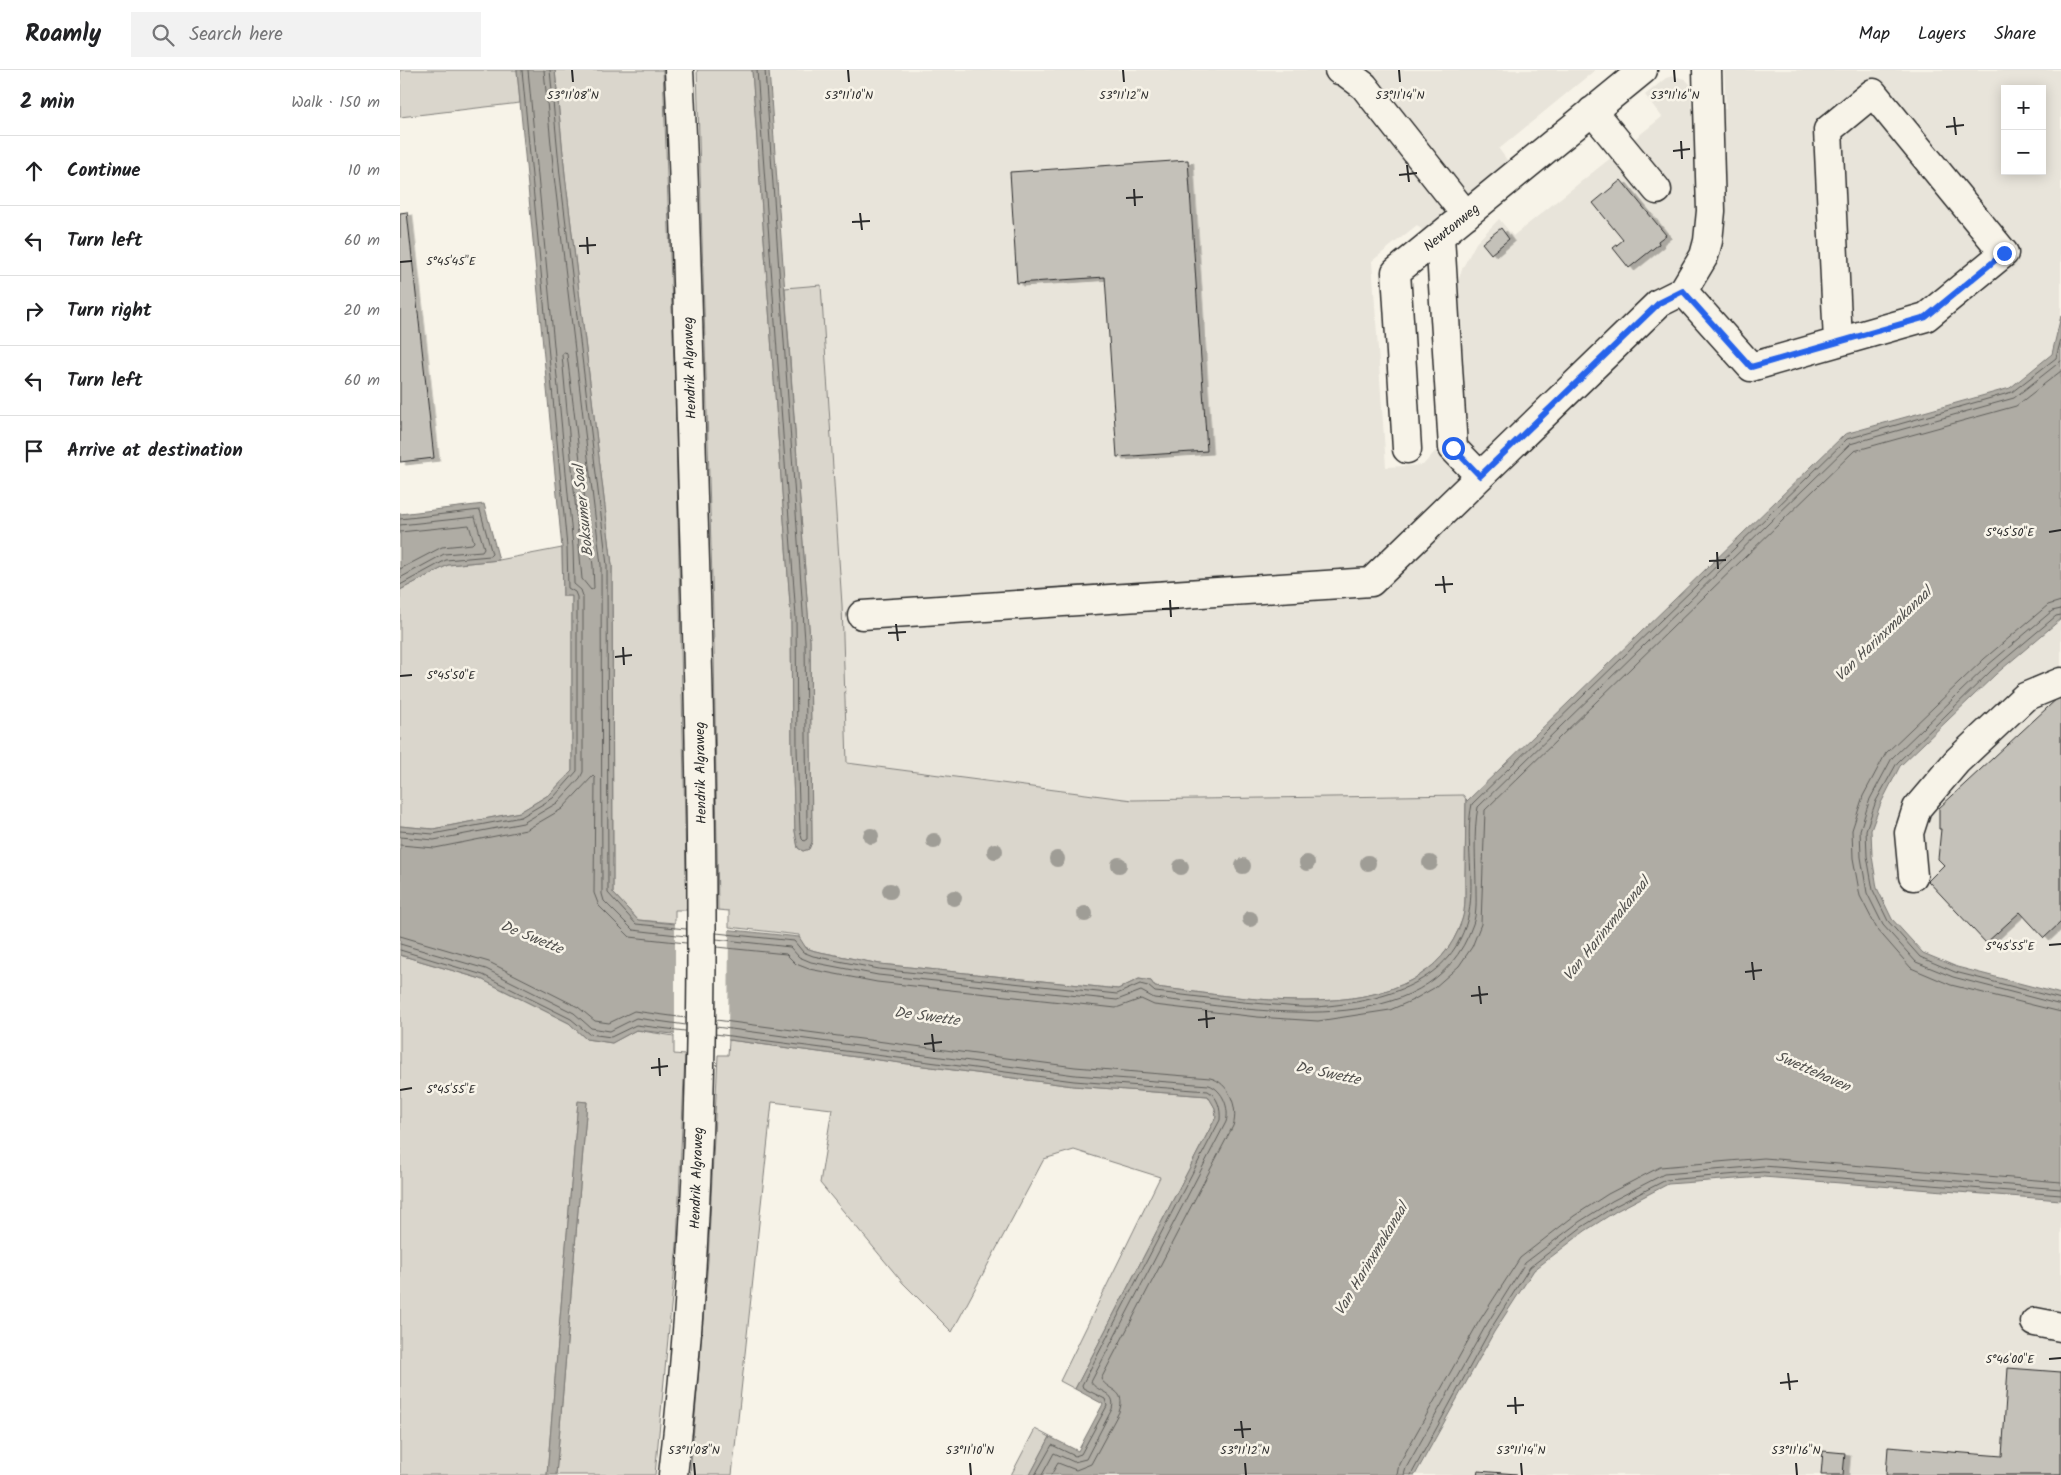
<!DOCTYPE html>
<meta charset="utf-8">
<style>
:root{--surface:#fff;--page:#f2f2f2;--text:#202124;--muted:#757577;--line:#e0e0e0}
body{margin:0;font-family:Kalam,sans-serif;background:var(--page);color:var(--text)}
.controls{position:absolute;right:15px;top:15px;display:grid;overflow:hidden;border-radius:0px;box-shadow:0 2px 12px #0003}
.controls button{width:45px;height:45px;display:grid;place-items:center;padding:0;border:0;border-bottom:1px solid var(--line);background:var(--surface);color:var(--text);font:25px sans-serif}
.stop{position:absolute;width:15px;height:15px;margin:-11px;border:4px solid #2563eb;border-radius:50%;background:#fff}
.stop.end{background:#2563eb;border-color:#fff;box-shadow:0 1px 5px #0008}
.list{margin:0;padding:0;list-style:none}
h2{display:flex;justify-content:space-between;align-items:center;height:65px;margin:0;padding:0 20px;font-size:21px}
h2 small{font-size:16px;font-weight:400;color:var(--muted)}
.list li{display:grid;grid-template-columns:32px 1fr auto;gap:15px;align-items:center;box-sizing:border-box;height:70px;padding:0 20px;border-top:1px solid var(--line)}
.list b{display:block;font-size:19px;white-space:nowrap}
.list em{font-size:16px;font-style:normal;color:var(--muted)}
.icon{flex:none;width:28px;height:28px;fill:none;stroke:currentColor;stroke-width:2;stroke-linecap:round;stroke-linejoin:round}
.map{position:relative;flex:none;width:1661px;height:1405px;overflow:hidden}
header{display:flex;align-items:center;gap:30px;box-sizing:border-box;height:70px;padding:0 25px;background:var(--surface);border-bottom:1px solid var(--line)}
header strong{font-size:24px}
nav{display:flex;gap:28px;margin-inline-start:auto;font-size:18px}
.search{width:350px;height:45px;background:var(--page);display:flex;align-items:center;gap:12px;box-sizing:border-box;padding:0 18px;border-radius:0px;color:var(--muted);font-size:19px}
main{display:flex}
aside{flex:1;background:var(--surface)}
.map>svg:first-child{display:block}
.built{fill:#e8e4da;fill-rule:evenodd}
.green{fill:#dad6cc;stroke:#82807c}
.water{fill:#afaca4;stroke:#7a7874}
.pier{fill:#f7f3e8}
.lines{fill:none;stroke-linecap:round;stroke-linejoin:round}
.shore{stroke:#605f5b;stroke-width:1}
.building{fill:#c4c1b9;stroke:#2b2b2b;filter:url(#shadow)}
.minor-casing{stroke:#2b2b2b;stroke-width:31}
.minor{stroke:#f7f3e8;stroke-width:28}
.tree{fill:#9f9d96}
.route{stroke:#2563eb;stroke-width:6}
.ticks{fill:none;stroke:#2b2b2b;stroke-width:2}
.labels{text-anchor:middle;stroke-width:5;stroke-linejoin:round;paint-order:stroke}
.street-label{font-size:14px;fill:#2b2b2b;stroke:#f7f3e8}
.water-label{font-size:15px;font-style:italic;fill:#53524f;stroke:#f7f3e8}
.ticks-label{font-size:12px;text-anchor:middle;fill:#2b2b2b;stroke:#f7f3e8;stroke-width:5;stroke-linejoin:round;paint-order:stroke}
</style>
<header>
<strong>Roamly</strong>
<div class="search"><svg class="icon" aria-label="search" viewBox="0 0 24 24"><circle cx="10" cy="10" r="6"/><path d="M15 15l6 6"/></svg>Search here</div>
<nav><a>Map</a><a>Layers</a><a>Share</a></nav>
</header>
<main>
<aside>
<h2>2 min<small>Walk · 150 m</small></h2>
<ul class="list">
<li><svg class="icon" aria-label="ahead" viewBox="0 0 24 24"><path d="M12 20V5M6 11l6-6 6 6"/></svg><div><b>Continue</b></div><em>10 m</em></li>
<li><svg class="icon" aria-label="left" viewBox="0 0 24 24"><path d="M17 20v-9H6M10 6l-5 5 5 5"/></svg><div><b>Turn left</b></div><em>60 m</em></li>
<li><svg class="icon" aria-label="right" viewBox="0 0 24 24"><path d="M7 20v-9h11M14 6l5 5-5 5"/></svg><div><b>Turn right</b></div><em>20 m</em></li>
<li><svg class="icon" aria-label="left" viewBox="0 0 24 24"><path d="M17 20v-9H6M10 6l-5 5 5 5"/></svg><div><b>Turn left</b></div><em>60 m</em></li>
<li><svg class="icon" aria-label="arrive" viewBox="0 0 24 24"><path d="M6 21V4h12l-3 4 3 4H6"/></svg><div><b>Arrive at destination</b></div></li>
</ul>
</aside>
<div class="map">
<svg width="1661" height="1405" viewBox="0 0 1661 1405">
<defs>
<filter id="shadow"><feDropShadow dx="5.5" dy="3" stdDeviation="0" flood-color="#0004"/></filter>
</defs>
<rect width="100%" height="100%" fill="#f7f3e8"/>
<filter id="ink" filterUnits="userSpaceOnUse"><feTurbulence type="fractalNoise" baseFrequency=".02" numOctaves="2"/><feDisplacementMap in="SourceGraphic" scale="10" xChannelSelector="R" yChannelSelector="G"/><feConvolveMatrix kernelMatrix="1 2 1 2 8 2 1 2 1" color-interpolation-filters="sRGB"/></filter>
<g filter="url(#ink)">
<!-- built -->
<path class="built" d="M369 0H1195L1099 79 1109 93 1024 162 1017 155 972 191 986 397 1023 395 1041 375 1057 215 1062 199 1076 173 1099 149 1113 166 1262 47 1245 25 1266 8 1273 6 1285 9 1290 14 1292 40H1308L1326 39 1324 0H1661V246L1653 284 1610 318 1445 364 1067 731 1063 725 732 730 447 693 394 370ZM1605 19H1642V101H1605Z
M1661 549V924L1557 897 1523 883 1492 849 1477 818 1472 786 1471 760 1481 733 1500 696 1596 604Z
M1363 1107 1661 1130V1405H1015L1094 1262 1134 1200 1185 1161 1218 1140 1268 1114Z"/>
<!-- green -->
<path class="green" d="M0 0H117L120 33 0 47Z
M155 0H263L275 318 287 840H275V853L238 850 213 823 212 495 165 105Z
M297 0H352L391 548 392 678 395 761 398 778 403 781 409 779 412 772 410 571 385 218 421 215 442 535 447 693 732 730 1063 725 1066 729C1066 756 1065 782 1065 809 1065 822 1066 838 1062 850 1025 965 844 927 755 917L751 911 739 909 718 919 480 894 415 881C406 878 399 875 399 865L329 857V841L318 840 314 577Z
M162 478 163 526H172V701L150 724 120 742 33 759 0 756V520L48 495 99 490Z
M0 885 81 909 169 953 186 969 212 973 236 960 274 966V984L285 985 277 1174 255 1405H156L187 1032H178L147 1405H0Z
M329 970 673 1016 808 1026 815 1038 816 1047 675 1319 660 1311 760 1107 674 1080 644 1089 552 1262 503 1213 420 1113 432 1039 372 1032 332 1405H290L308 1191 318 985H328Z
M635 1359 650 1367 630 1405H611Z"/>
<!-- water -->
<path class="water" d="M117 0H155L165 105 212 495 213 823 238 850 399 867 406 878 415 881 480 894 718 919 739 909 751 911 755 917C844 927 1025 965 1062 850 1066 838 1065 822 1065 809 1065 782 1066 756 1066 729L1067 731 1445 364 1610 318 1652 284 1661 246V549L1596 604 1500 696 1481 733 1471 760 1472 786 1477 818 1492 849 1523 883 1557 897 1661 924V1130L1363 1107 1268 1114 1218 1140 1185 1161 1134 1200 1094 1262 1015 1405H630L650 1367 678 1381 703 1334 675 1319 816 1047 815 1038 808 1026 673 1016 329 970 236 960 212 973 186 969 169 953 81 909 0 885V756L33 759 120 742 150 724 172 701V526H163L162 478Z
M352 0H369L410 571 412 772 409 779 403 781 398 778 395 761 392 678 391 548Z
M84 434 99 490 48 495 0 520V444Z
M178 1031 187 1032 156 1405H147Z"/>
<!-- pier -->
<path class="pier" d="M275 851 329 857 328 972 275 968Z"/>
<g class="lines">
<!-- shore -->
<path class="shore" d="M144 0 154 106 201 495 202 824 204 831 233 860 286 866
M150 0 160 105 207 495 208 823 236 854 286 859
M357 0 396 547 397 678 400 760 402 769 404 771 407 769V757L405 571 365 0
M165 282 167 284 193 496 194 518 191 520 182 509 162 285Z
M0 449 80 440 92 484 90 486 46 490 0 515
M0 455 75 447 84 478 82 481 44 484 0 508
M0 462 69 455 74 472 72 474 42 477 0 499
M1661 531 1648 535 1584 589 1486 683 1463 726 1452 760 1453 788 1460 826 1477 859 1511 898 1551 915 1661 942
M1661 539 1652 541 1588 595 1492 688 1470 729 1460 760 1461 787 1467 823 1483 855 1516 892 1553 907 1661 935
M1661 545 1656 546 1592 600 1497 693 1476 731 1466 760 1467 786 1473 820 1488 851 1520 887 1555 902 1661 929
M0 761 33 764 121 747 153 728 177 701V527L175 522 168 518 167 477 122 0
M0 767 34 770 123 753 157 733 180 708 183 702V526L181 520 174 514 173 477 128 0
M0 775 35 778 126 760 162 739 193 706 195 708 194 823 199 836 230 867 286 873
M316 863 394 871 403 882 413 886 479 899 717 924 740 914 748 916 755 922C795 926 835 932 876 935 889 936 904 938 917 937 977 932 1049 916 1067 851 1077 816 1064 769 1072 734L1447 369 1612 322 1656 288 1661 269
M0 866 89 892 178 937 195 951 209 953 234 941 286 948
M316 869 390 877 399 887 411 892 478 905 717 930 741 921 754 928C852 939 1031 977 1073 854 1077 843 1076 830 1076 820 1076 793 1073 763 1078 737L1450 374 1614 328 1661 291
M0 874 86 899 174 943 191 958 210 961 236 948 286 955
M316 877 386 884 396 894 409 899 477 912 716 938 741 929 754 935 857 947 918 951 990 940 1013 930 1034 918 1059 896 1072 877 1081 854 1085 740 1454 381 1616 336 1661 301
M0 880 83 905 171 949 189 964 211 967 236 955 285 961
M316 950 675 997 810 1008C829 1012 839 1038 833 1056L701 1309C709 1322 727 1319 719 1342L691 1394 676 1400 658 1393 651 1405
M316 957 675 1005 809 1015C823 1020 830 1039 826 1052L691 1312C697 1323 717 1321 712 1339L686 1389 674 1392 654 1383 642 1405
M315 964 674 1011 808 1021C818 1027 821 1039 820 1050L682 1315 683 1318 705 1329 707 1336 681 1384 675 1386 652 1375 635 1405
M997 1405 999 1394 1078 1253 1120 1188 1174 1146 1208 1124 1260 1097 1364 1088 1661 1112
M1004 1405 1006 1398 1085 1257 1125 1193 1179 1152 1212 1131 1264 1104 1363 1096 1661 1119
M1011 1405 1090 1260 1130 1197 1182 1157 1215 1136 1266 1110 1363 1102 1661 1125"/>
</g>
<!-- building -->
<path class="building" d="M788 90 807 381 717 387 705 207 617 213 610 102Z
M1221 110 1266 165 1258 171 1259 174 1229 198 1213 178 1223 170 1193 133Z
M7 142 34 388 0 392V143Z
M1101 158 1109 169 1091 184 1082 173Z
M1661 625V852L1644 868 1620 842 1586 873 1528 811 1544 795 1538 789 1541 759H1539V738Z
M1608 1298 1661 1302V1405H1486L1488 1377 1602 1386Z
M1423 1381 1445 1383 1443 1405H1421Z
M1078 1401 1117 1404V1405H1077Z"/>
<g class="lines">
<!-- minor casing -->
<g class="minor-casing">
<path id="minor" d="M939 0 944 1 964 16 1066 145
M1192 41 1257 120
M1040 166 1053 378 1080 406
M1283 221 1351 297 1526 247 1604 183 1473 23 1428 60 1438 272
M1007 379 996 202 1243 0
M462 545 971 512 1259 233 1283 221 1304 186 1308 171 1311 141 1307 0
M1513 806 1509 763 1517 738 1557 691 1625 627 1661 612
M1635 1252 1661 1257
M273 1405C310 1092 304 774 294 459 289 306 287 153 279 0"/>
</g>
<!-- minor -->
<use href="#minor" class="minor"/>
</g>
<!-- trees -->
<g class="tree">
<circle cx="471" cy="766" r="8"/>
<circle cx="534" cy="771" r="8"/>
<circle cx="595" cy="781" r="8"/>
<circle cx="657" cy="789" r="8"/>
<circle cx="907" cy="793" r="8"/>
<circle cx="968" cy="793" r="8"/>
<circle cx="1030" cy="793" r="8"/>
<circle cx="719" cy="795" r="8"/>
<circle cx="843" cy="796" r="8"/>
<circle cx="781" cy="797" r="8"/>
<circle cx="490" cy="821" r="8"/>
<circle cx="554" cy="828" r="8"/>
<circle cx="685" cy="844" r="8"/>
<circle cx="850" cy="849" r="8"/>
</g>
</g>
<g class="lines" filter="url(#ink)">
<!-- route -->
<path class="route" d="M1053 378 1080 406 1259 233 1283 221 1351 297 1526 247 1604 183"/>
</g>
<!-- ticks -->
<path class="ticks" d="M172 0 173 12M448 0 449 12M723 0 724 12M999 0 1000 12M1274 0 1275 12M1554 47 1556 65M1546 57 1564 55M1281 71 1282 89M1273 81 1290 79M1007 95 1009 112M999 105 1017 103M734 119 735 136M726 128 743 127M460 143 462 160M452 152 470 151M187 167 188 184M179 176 196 175M0 192 12 191M1649 462 1661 460M1317 482 1318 499M1309 491 1326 490M1043 506 1045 523M1035 515 1053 514M770 530 771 547M762 539 779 538M496 554 498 571M488 563 506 562M223 577 224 595M215 587 232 585M0 606 12 605M1649 875 1661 874M1352 892 1354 910M1345 902 1362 900M1079 916 1081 934M1071 926 1088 924M806 940 807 958M798 950 815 948M532 964 534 982M524 974 542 972M259 988 260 1006M251 998 268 996M0 1020 12 1018M1649 1289 1661 1288M1388 1303 1390 1320M1380 1313 1398 1311M1115 1327 1116 1344M1107 1336 1124 1335M841 1351 843 1368M834 1360 851 1359M294 1393 295 1405M570 1393 571 1405M845 1393 846 1405M1121 1393 1122 1405M1396 1393 1397 1405"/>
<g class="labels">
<!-- street labels -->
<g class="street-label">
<text transform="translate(1051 157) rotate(-39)" y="5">Newtonweg</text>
<text transform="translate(289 298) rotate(-92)" y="5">Hendrik Algraweg</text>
<text transform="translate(300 703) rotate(-91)" y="5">Hendrik Algraweg</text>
<text transform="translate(296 1108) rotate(-88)" y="5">Hendrik Algraweg</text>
</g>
<!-- water labels -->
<g class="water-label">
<text transform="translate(183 441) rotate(-96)" y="5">Boksumer Soal</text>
<text transform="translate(1483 564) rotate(-44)" y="5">Van Harinxmakanaal</text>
<text transform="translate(1206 859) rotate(-51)" y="5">Van Harinxmakanaal</text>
<text transform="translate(132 867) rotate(22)" y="5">De Swette</text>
<text transform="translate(527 946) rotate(8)" y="5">De Swette</text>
<text transform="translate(1413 1001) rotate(24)" y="5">Swettehaven</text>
<text transform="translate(928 1003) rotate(12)" y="5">De Swette</text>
<text transform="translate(971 1189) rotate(-59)" y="5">Van Harinxmakanaal</text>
</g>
</g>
<g class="ticks-label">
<text x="173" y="29">53°11'08"N</text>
<text x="449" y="29">53°11'10"N</text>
<text x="724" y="29">53°11'12"N</text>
<text x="1000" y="29">53°11'14"N</text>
<text x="1275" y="29">53°11'16"N</text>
<text x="51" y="195">5°45'45"E</text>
<text x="1610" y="466">5°45'50"E</text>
<text x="51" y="609">5°45'50"E</text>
<text x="1610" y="880">5°45'55"E</text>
<text x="51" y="1023">5°45'55"E</text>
<text x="1610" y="1293">5°46'00"E</text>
<text x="294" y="1384">53°11'08"N</text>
<text x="570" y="1384">53°11'10"N</text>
<text x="845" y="1384">53°11'12"N</text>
<text x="1121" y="1384">53°11'14"N</text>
<text x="1396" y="1384">53°11'16"N</text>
</g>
</svg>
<div class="controls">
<button>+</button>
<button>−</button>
</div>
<div class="stop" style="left:1053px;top:378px"></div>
<div class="stop end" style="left:1604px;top:183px"></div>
</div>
</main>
